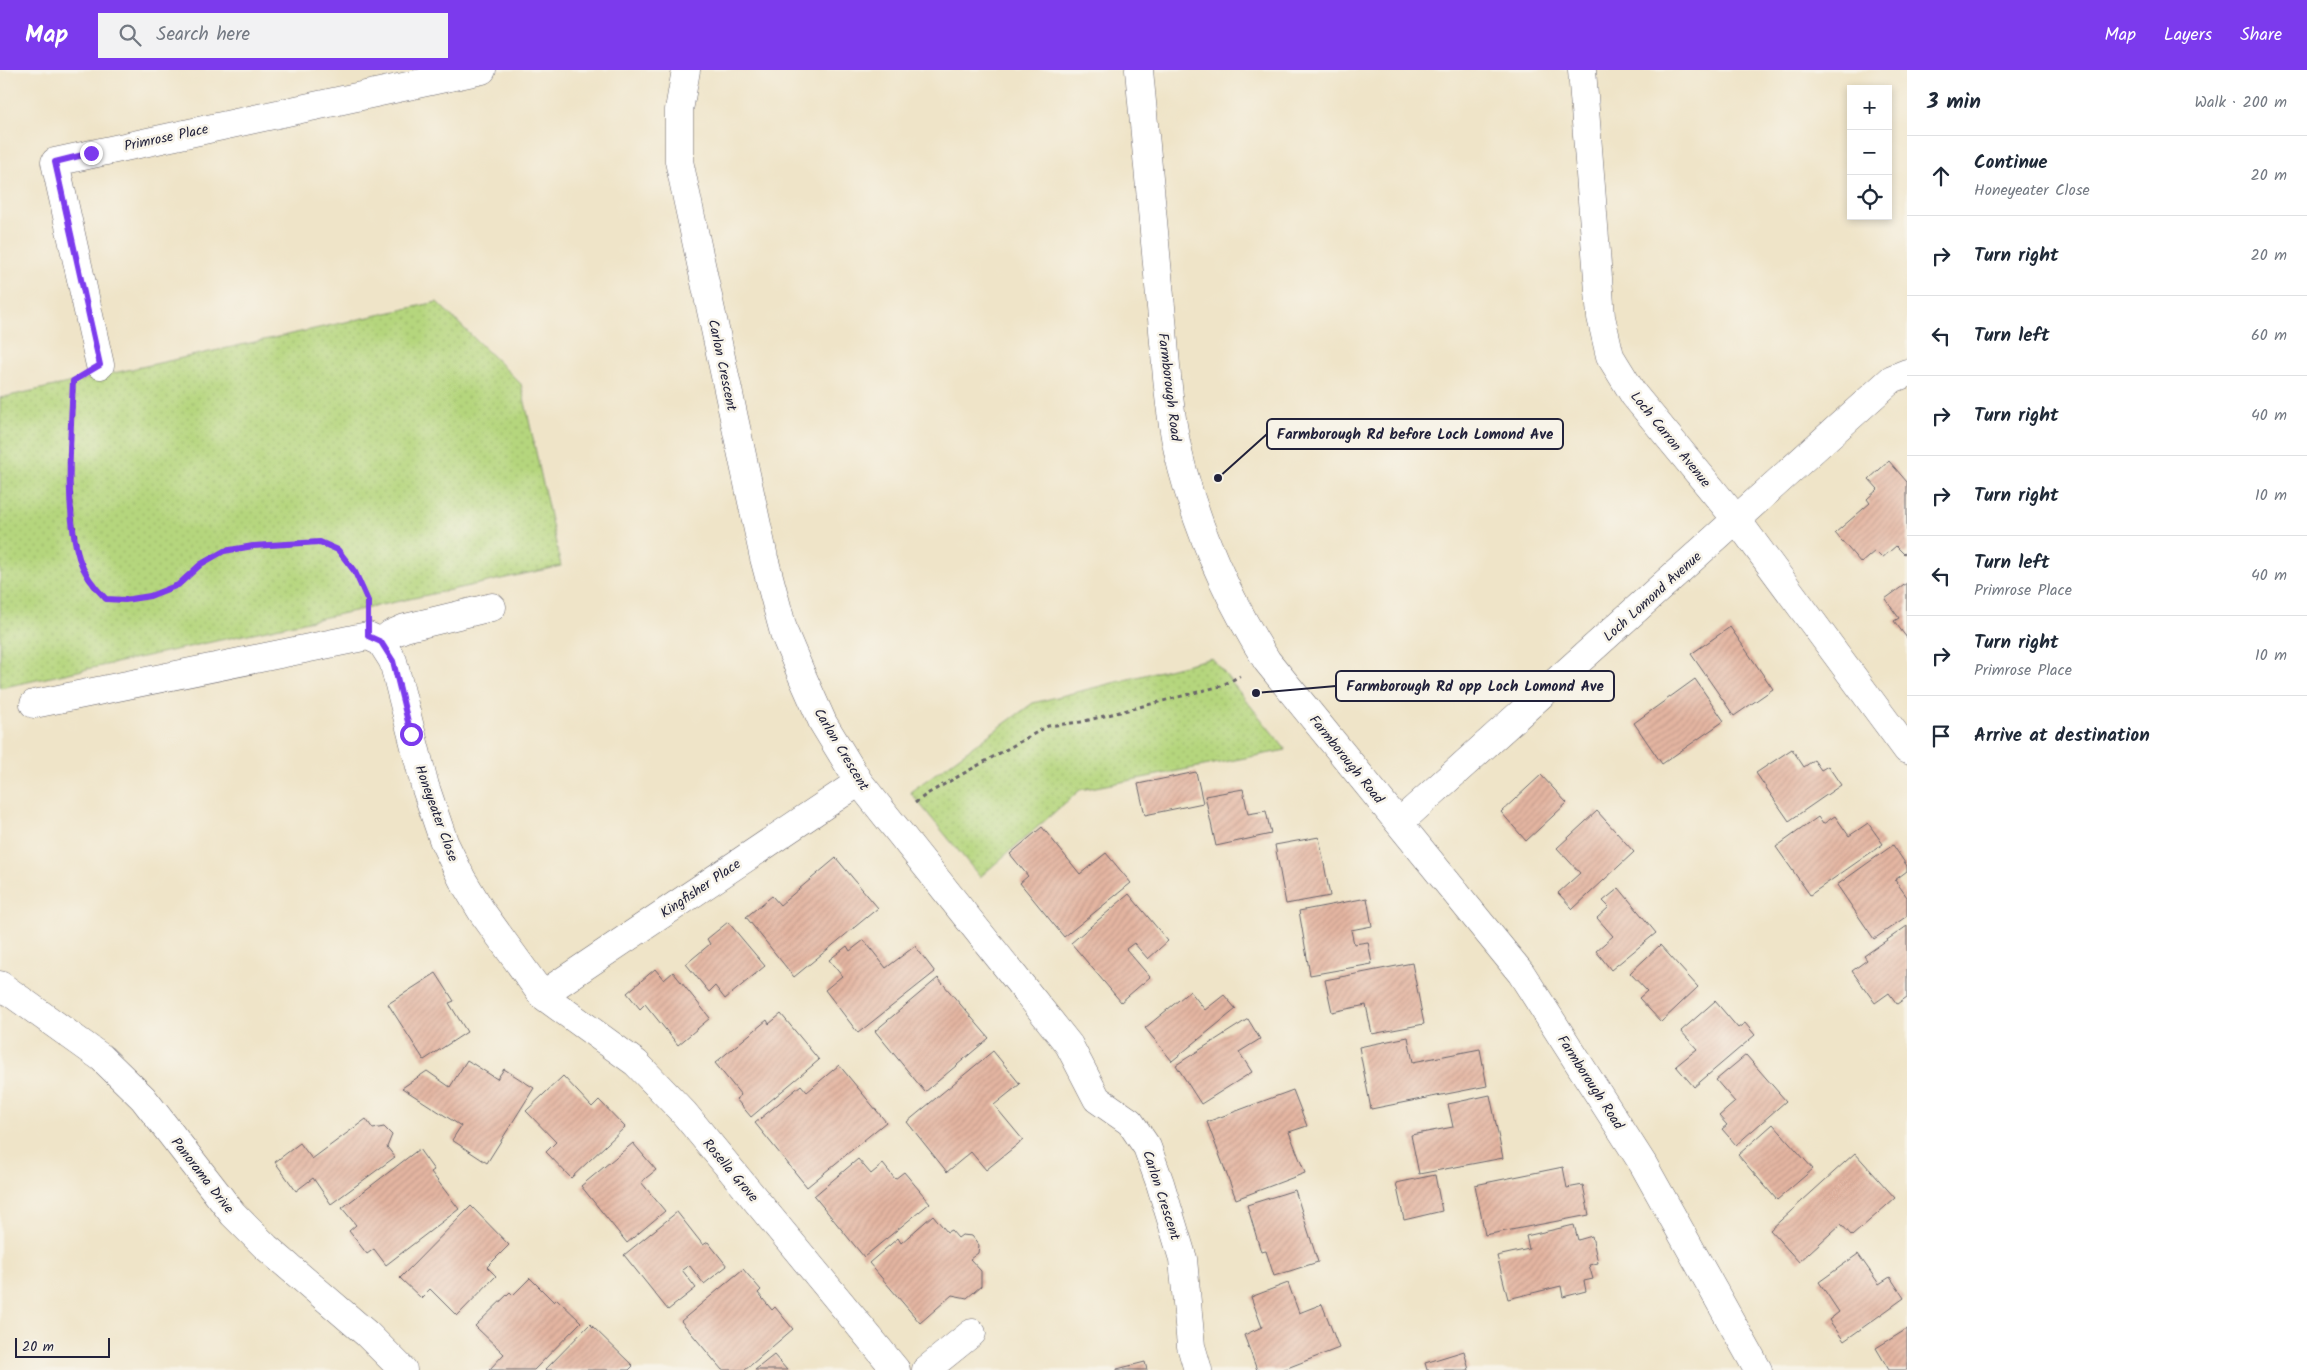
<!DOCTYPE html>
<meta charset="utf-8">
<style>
:root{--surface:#fff;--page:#f2f2f3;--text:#1f2937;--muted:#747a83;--line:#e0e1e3;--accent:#7c3aed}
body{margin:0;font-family:Kalam,sans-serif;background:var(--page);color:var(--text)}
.controls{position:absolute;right:15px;top:15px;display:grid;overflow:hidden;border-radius:0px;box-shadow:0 2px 8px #0003}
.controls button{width:45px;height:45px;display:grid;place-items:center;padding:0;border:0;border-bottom:1px solid var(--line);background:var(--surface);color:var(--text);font:25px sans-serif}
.scale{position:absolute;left:15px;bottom:12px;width:95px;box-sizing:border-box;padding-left:5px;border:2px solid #22223b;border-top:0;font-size:14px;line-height:18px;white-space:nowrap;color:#22223b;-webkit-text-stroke:4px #f7f3e8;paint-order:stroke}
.stop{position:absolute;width:15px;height:15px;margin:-11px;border:4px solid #7c3aed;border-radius:50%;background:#fff}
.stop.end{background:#7c3aed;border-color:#fff;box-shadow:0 1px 5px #0008}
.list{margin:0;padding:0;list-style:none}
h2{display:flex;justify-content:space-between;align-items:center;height:65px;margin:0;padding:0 20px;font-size:21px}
h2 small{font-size:16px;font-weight:400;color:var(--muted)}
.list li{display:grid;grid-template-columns:32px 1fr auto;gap:15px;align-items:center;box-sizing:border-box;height:80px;padding:0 20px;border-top:1px solid var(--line)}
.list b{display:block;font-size:19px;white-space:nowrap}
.list p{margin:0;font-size:16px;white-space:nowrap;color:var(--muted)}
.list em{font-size:16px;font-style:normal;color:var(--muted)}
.icon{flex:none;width:28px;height:28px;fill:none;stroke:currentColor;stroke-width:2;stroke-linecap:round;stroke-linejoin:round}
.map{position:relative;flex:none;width:1907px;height:1300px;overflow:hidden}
header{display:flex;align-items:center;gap:30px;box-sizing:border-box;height:70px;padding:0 25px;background:var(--accent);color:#fff}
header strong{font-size:24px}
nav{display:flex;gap:28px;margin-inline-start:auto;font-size:18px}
.search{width:350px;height:45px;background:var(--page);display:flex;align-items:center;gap:12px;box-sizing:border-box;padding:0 18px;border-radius:0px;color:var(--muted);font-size:19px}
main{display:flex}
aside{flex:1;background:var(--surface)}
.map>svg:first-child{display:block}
.grass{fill:url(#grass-dots);stroke:#6c7c5c}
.building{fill:url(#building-hatch)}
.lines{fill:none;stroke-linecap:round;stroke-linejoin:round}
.minor-casing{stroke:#6a666c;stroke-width:29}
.path{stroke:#6a666c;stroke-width:3;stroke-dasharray:4 4;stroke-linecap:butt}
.minor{stroke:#fff;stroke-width:28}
.route{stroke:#7c3aed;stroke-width:6}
.labels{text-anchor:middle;stroke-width:5;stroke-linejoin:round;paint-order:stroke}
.street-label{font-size:14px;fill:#22223b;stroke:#f7f3e8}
.leader{fill:none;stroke:#22223b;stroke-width:2}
.callout-dot{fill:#22223b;stroke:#f7f3e8;stroke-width:2}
.callout{fill:#f7f3e8;stroke:#22223b;stroke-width:2}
.callout-label{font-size:15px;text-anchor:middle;font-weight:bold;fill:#22223b}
</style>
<header>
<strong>Map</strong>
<div class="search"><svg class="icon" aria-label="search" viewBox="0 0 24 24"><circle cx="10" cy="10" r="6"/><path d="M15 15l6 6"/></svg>Search here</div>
<nav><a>Map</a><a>Layers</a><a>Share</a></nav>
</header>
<main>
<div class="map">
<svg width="1907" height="1300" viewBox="0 0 1907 1300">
<defs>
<pattern id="grass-dots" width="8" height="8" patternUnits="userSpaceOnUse" patternTransform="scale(1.25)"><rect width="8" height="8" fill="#b5d67d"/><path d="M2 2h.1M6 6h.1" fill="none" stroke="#9bb76d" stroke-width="1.8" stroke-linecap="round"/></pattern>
<pattern id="building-hatch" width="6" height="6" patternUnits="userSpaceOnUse" patternTransform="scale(1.25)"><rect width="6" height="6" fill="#e4b5a1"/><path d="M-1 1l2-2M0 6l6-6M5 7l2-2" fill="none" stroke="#c39b8c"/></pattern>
</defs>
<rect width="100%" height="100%" fill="#f7f3e8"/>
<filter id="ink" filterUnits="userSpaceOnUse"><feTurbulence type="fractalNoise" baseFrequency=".02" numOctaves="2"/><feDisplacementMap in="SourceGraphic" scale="10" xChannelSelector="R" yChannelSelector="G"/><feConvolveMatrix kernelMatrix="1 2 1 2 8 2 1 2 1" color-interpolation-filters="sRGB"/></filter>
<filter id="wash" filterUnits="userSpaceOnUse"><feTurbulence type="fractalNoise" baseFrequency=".0096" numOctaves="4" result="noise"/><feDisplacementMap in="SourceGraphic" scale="20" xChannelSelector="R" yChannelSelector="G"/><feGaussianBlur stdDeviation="1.12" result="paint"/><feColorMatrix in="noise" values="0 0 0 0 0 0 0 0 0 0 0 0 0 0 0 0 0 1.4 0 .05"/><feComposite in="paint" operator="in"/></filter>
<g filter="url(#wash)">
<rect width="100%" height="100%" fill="#efe4c8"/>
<!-- grass -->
<path class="grass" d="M437 232 521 314 561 496 0 618V328Z
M1212 588 1286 680 1080 720 980 807 910 722 1033 633Z"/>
<g id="blocks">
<!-- building -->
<path class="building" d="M1889 391 1907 412V482L1904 484 1896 476 1882 488 1875 481 1861 493 1835 463 1870 433 1867 429 1878 419 1869 409Z
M1907 513V568L1894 551 1899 548 1885 529Z
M1730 557 1773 619 1734 646 1691 584Z
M1695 609 1724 651 1662 694 1634 653Z
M1792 679 1804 697 1814 690 1821 700 1828 696 1841 715 1789 751 1756 703Z
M1196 702 1203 733 1145 745 1138 714Z
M1541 705 1567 733 1526 771 1501 742Z
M1243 719 1248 744 1266 741 1271 764 1216 776 1205 726Z
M1597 741 1634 782 1573 839 1558 823 1580 803 1557 778Z
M1835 746 1849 766 1868 753 1883 774 1810 825 1776 777 1818 747 1823 754Z
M1042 757 1080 804 1106 783 1131 813 1064 867 1020 813 1028 806 1010 784Z
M1319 767 1330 826 1286 834 1275 775Z
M1893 775 1907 796V801L1895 810 1907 827V846L1874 869 1837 815Z
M836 788 878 838 794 907 746 847 772 826 780 835Z
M1619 818 1656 863 1611 900 1596 881 1613 866 1597 848 1609 837 1603 831Z
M1129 824 1168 871 1148 889 1134 873 1126 879 1150 907 1121 932 1071 873Z
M1367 828 1372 856 1351 860 1354 874 1368 872 1372 894 1310 905 1299 841Z
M728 852 765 896 725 929 715 916 709 922 686 894 710 874 707 869Z
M1907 856V927L1897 934 1889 923 1875 933 1852 901 1867 890 1864 886Z
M864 870 886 898 915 876 935 902 858 963 825 920 842 906 829 890 847 876 850 881Z
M1660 875 1698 917 1661 952 1639 928 1647 921 1630 903Z
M1412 893 1424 954 1372 964 1366 935 1332 942 1325 910Z
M655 899 664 910 673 902 710 948 678 975 645 934 640 939 627 923Z
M436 903 454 931 449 933 467 962 424 990 388 934Z
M938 908 989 968 925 1022 875 961Z
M1190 921 1205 940 1224 925 1236 939 1172 991 1145 958Z
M1715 931 1738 958 1745 953 1755 965 1694 1017 1676 996 1697 979 1681 961Z
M781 944 819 990 751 1047 736 1029 741 1025 715 993 767 950 769 954Z
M1248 949 1260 969 1239 982 1252 1002 1201 1034 1176 995Z
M1408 967 1413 992 1480 979 1487 1016 1371 1039 1359 977Z
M993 981 1020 1014 994 1035 1023 1070 986 1100 971 1082 947 1102 907 1052Z
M1746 985 1786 1031 1736 1075 1722 1059 1727 1055 1719 1046 1735 1032 1716 1010Z
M467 990 497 1009 504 999 534 1018 487 1093 452 1070 461 1056 402 1018 427 1001 450 1017Z
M839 995 886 1052 807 1117 755 1053 801 1015 807 1022Z
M563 1006 592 1037 599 1030 625 1057 571 1108 546 1082 556 1072 526 1041Z
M1293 1020 1307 1056 1289 1062 1305 1103 1236 1129 1207 1052Z
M1490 1025 1503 1088 1419 1104 1411 1065 1453 1057 1448 1034Z
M366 1049 373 1059 384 1057 392 1065 387 1077 395 1087 331 1134 313 1108 296 1121 275 1092 300 1073 312 1089Z
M1773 1054 1813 1099 1777 1130 1738 1085Z
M633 1073 656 1100 641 1112 665 1141 627 1173 581 1116Z
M419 1079 434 1100 431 1102 459 1139 386 1195 374 1179 367 1184 349 1161 356 1155 342 1138Z
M1855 1083 1895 1128 1852 1166 1841 1154 1799 1192 1770 1160Z
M858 1089 871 1104 883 1094 895 1109 904 1102 930 1133 864 1187 814 1126Z
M1563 1097 1567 1118 1583 1115 1589 1145 1485 1165 1475 1115Z
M1435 1105 1442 1141 1404 1150 1396 1113Z
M1295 1120 1318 1192 1274 1206 1266 1181 1261 1182 1247 1135Z
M471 1136 509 1175 487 1197 496 1206 457 1246 430 1219 421 1228 400 1208Z
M677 1142 703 1175 708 1172 727 1196 704 1214 689 1195 682 1200 696 1218 668 1240 624 1185Z
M933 1145 947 1162 951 1160 958 1168 962 1165 972 1166 979 1175 978 1183 970 1189 981 1201V1216L967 1228 952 1225 920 1253 869 1193 898 1168 901 1173Z
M1574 1155 1578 1170 1592 1166 1598 1193 1589 1195 1593 1209 1584 1211 1586 1221 1563 1227 1561 1216 1508 1229 1497 1186 1529 1179 1526 1166Z
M1858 1184 1879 1214 1890 1207 1904 1228 1844 1271 1829 1250 1839 1242 1819 1212Z
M743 1199 761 1220 758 1223 772 1240 775 1237 793 1259 745 1300H722L681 1251Z
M530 1208 554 1232 557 1229 581 1252 534 1300H489L504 1284 475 1256 510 1222 513 1225Z
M1288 1213 1299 1243 1322 1234 1339 1278 1282 1300H1257L1244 1265 1262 1257 1251 1227Z
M590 1254 633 1296 629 1300H545Z
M1907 1259V1300H1889L1876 1278Z
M1464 1281 1469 1300H1427L1425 1293Z
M774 1285 787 1300H755Z
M1145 1292 1147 1300H1117V1299Z"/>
</g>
</g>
<g filter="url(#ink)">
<use href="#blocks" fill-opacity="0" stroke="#6a666c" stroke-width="1"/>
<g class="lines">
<!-- minor casing -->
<g class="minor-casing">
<path id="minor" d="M686 0 679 40V91L764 488 784 563 803 608 823 653 859 712 1069 975 1097 1029 1130 1052 1147 1077 1160 1113 1183 1189 1191 1276 1198 1300
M1139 0C1146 79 1154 158 1161 237 1166 291 1168 346 1182 398 1200 466 1230 532 1267 591L1521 903 1643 1094 1758 1300
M1582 0 1601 247 1610 286 1634 325 1737 450 1907 680
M100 295 55 92 482 0
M381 572 391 564 405 558 492 537
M34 634 368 566 381 572 393 591 425 716 444 772 462 809 482 842 542 925 636 993 684 1043 896 1300
M1400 752 1892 309 1907 303
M0 915 102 988 143 1028 233 1144 266 1177 367 1264 403 1300
M542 925 859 712
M926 1300 972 1263"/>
</g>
<!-- path -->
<path class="path" d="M74 311 69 388 73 448 79 488 91 513 106 529 125 530 150 526 178 515 201 494 224 481 253 476 320 472 338 480 355 502 368 531V537
M915 733 927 724 1048 656 1081 652 1221 616 1240 606"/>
<!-- minor -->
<use href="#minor" class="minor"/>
</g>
</g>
<g class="lines" filter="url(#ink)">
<!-- route -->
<path class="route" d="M91 83 55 92 100 295 73 311C71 363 64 438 79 488 84 504 94 517 106 529L125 530 150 526 178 515 201 494 224 481 253 476 320 472 338 480 355 502 368 531V566L381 572 393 591 411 664"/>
</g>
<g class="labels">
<!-- street labels -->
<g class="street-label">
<text transform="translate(166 67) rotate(-12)" y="5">Primrose Place</text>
<text transform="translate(723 295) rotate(78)" y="5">Carlon Crescent</text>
<text transform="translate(1170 317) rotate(83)" y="5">Farmborough Road</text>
<text transform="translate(1671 369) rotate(51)" y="5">Loch Carron Avenue</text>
<text transform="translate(1652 526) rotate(-42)" y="5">Loch Lomond Avenue</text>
<text transform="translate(842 679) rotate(59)" y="5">Carlon Crescent</text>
<text transform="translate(1347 689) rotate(51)" y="5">Farmborough Road</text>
<text transform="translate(437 743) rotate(70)" y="5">Honeyeater Close</text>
<text transform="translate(700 818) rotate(-34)" y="5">Kingfisher Place</text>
<text transform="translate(1591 1012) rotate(57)" y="5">Farmborough Road</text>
<text transform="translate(731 1100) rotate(50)" y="5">Rosella Grove</text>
<text transform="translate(203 1105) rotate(52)" y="5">Panorama Drive</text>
<text transform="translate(1162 1125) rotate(72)" y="5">Carlon Crescent</text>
</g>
</g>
<!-- callouts -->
<path class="leader" d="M1218 408L1267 364M1256 623L1336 616"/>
<g class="callout-dot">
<circle cx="1218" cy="408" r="5"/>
<circle cx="1256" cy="623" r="5"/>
</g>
<g class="callout">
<rect x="1267" y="349" width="296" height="30" rx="5"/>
<rect x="1336" y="601" width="278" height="30" rx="5"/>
</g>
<g class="callout-label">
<text x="1415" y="369">Farmborough Rd before Loch Lomond Ave</text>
<text x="1475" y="621">Farmborough Rd opp Loch Lomond Ave</text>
</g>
</svg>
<div class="controls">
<button>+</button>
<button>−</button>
<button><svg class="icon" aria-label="locate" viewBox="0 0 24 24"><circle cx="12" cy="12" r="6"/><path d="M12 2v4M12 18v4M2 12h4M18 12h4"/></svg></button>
</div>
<div class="scale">20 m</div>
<div class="stop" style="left:411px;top:664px"></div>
<div class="stop end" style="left:91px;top:83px"></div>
</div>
<aside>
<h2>3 min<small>Walk · 200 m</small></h2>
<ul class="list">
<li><svg class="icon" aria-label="ahead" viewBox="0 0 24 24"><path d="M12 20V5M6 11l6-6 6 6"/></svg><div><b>Continue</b><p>Honeyeater Close</p></div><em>20 m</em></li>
<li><svg class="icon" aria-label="right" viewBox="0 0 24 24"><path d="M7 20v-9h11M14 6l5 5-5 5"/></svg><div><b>Turn right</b></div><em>20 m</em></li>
<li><svg class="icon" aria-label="left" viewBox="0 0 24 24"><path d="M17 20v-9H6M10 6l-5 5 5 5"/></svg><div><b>Turn left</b></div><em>60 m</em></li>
<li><svg class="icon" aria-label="right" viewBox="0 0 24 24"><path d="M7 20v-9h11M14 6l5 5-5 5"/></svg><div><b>Turn right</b></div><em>40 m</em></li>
<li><svg class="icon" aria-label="right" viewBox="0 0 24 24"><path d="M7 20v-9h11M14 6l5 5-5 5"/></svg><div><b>Turn right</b></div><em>10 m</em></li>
<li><svg class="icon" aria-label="left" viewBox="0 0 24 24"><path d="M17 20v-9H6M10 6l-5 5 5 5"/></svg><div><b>Turn left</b><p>Primrose Place</p></div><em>40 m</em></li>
<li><svg class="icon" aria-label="right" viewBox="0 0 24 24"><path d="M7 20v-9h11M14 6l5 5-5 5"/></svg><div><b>Turn right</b><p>Primrose Place</p></div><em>10 m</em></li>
<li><svg class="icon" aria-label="arrive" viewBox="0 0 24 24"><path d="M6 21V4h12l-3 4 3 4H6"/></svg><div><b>Arrive at destination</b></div></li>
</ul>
</aside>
</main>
